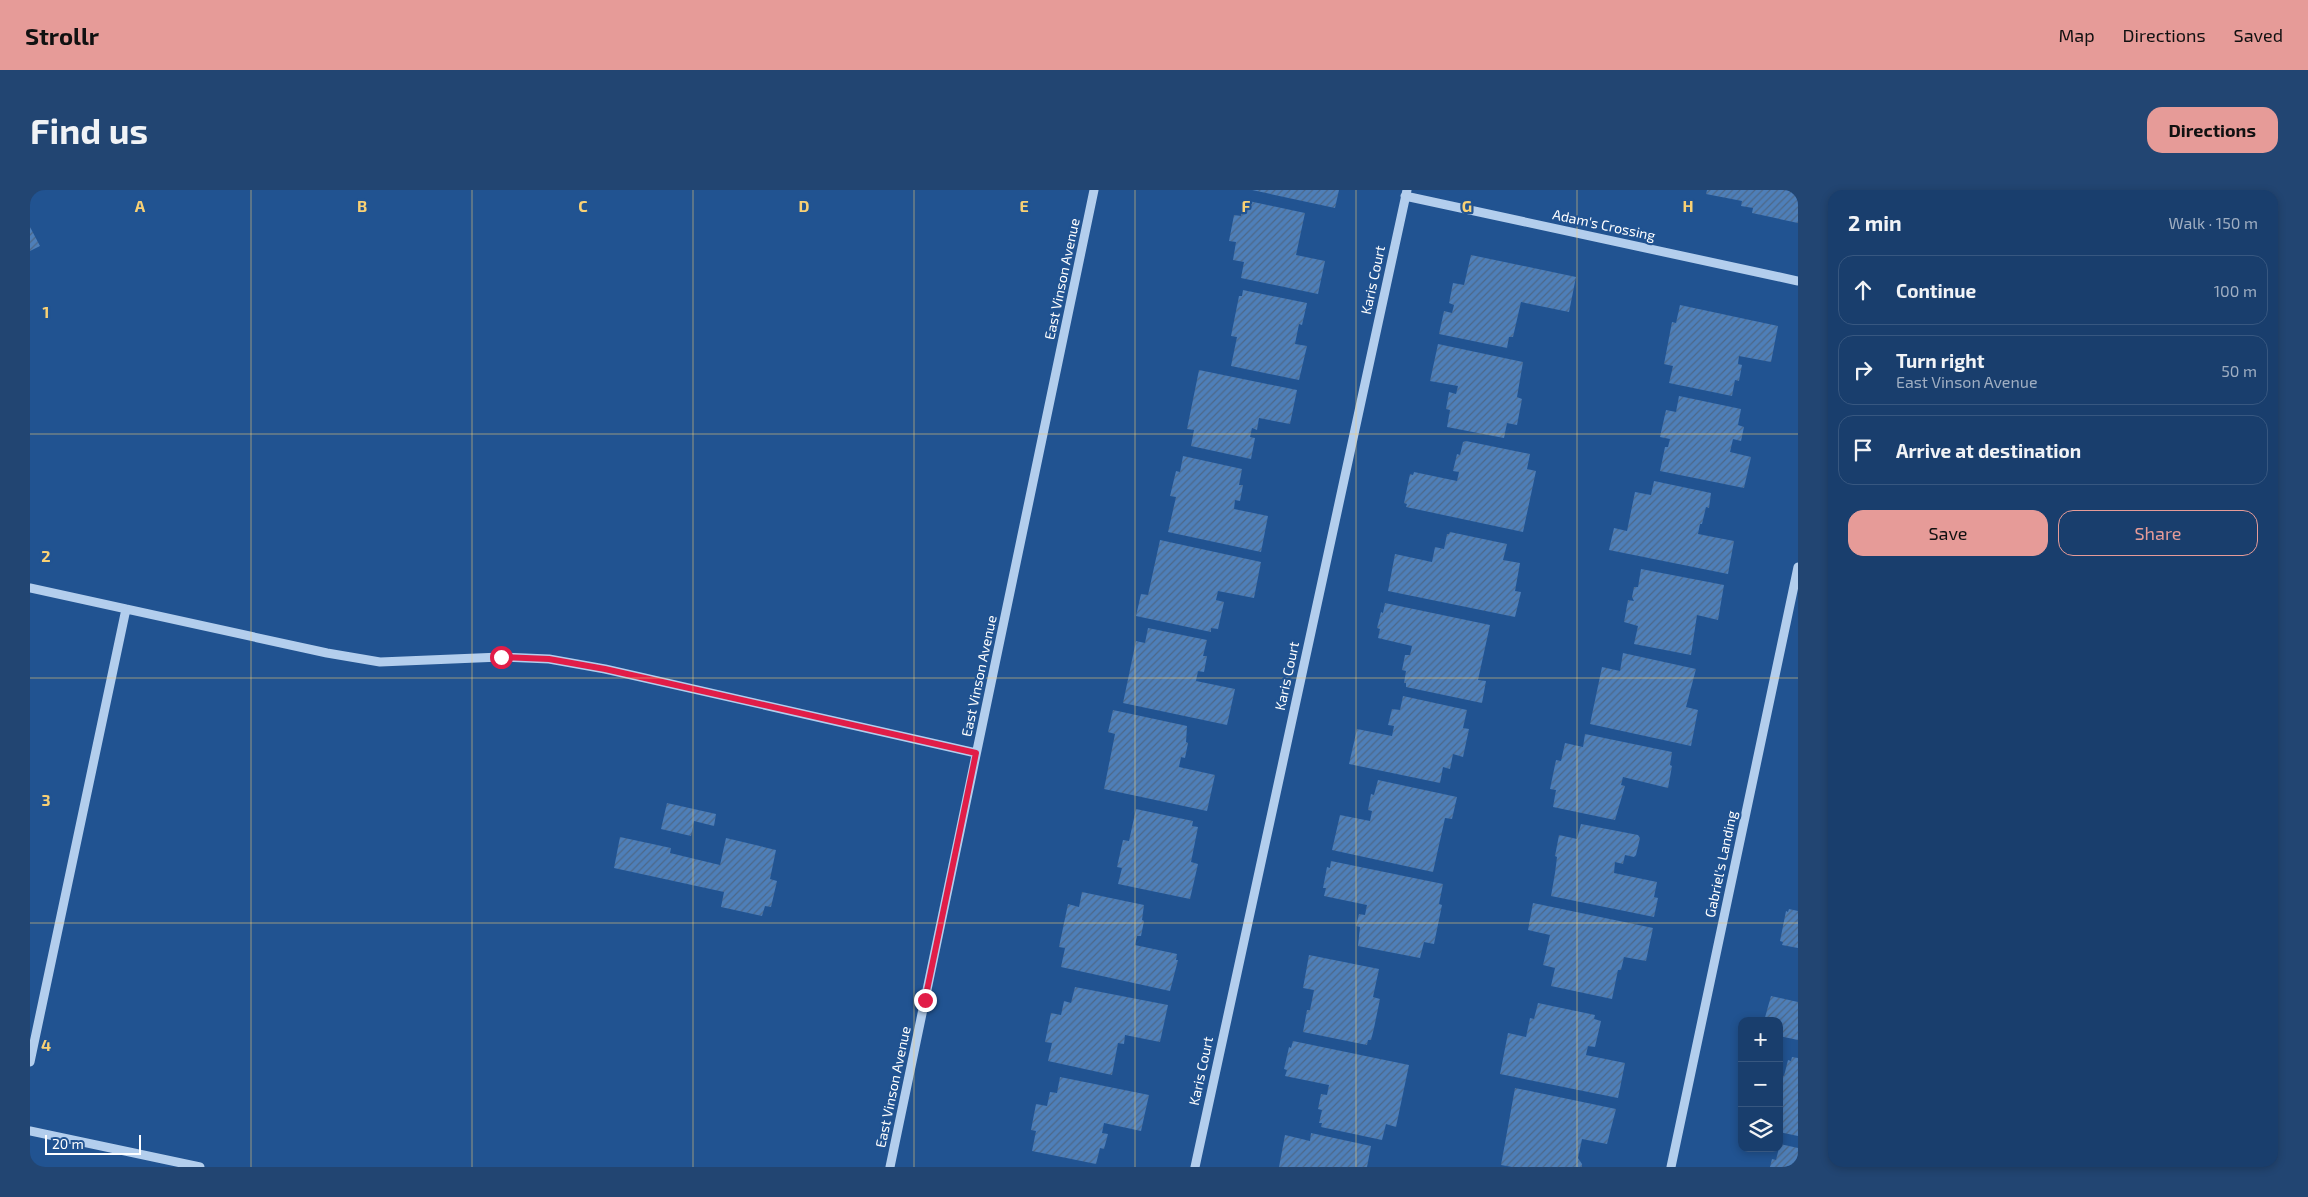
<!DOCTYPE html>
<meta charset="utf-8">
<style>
:root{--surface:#193e6d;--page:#224572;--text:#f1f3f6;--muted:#9faec2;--line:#375780;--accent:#e69b98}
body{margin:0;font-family:"Exo 2",sans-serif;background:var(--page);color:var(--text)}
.controls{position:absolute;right:15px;bottom:15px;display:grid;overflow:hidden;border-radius:10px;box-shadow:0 2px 8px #0003}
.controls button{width:45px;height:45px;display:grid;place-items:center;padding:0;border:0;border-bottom:1px solid var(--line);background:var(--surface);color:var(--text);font:25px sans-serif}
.scale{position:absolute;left:15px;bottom:12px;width:96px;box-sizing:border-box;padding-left:5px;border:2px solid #fff;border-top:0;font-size:14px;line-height:18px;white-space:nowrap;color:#fff;-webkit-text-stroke:4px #215391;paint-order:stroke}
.stop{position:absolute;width:15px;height:15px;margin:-11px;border:4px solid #e11d48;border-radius:50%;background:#fff}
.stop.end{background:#e11d48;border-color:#fff;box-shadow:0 1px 5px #0008}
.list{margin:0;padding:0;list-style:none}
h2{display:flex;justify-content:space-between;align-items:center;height:65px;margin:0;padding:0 20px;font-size:21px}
h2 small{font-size:16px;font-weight:400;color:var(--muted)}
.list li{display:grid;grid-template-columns:32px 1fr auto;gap:15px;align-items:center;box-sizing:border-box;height:70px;margin:0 10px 10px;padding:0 10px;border:1px solid var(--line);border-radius:15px}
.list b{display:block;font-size:19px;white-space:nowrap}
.list p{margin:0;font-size:16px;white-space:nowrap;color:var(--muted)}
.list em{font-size:16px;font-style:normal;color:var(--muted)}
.actions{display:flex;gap:10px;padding:15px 20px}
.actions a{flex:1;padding:11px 0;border:1px solid var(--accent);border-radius:15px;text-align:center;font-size:18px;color:var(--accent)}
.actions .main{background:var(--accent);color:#111}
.icon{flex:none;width:28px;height:28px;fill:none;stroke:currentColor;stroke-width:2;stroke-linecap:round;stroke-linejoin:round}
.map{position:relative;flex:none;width:1768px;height:977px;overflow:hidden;border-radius:15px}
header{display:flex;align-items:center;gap:30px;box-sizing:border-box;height:70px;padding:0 25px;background:var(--accent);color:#111}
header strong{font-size:24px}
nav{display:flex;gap:28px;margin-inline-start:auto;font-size:18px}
.intro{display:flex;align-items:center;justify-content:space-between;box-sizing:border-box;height:120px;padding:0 30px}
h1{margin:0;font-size:35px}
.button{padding:12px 22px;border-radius:15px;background:var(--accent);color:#111;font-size:18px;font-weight:700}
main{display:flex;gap:30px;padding:0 30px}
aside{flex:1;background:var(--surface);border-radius:15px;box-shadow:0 2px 8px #0003}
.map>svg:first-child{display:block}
.building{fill:url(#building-hatch)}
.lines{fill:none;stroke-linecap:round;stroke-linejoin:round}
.minor{stroke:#b3ceed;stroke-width:9}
.route{stroke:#e11d48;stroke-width:6}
.grid{fill:none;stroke:#f9d174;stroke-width:1;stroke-opacity:0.55}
.labels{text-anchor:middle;stroke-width:4.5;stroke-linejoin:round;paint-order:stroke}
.street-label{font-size:14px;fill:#fff;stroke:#215391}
.grid-label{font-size:16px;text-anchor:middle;font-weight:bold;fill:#f9d174;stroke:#215391;stroke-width:4.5;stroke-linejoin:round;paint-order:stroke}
</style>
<header>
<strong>Strollr</strong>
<nav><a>Map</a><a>Directions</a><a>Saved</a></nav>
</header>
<div class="intro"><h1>Find us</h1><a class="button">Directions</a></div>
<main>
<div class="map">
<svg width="1768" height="977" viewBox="0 0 1768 977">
<defs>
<pattern id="building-hatch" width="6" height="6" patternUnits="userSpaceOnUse" patternTransform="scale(1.25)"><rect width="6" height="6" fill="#4e7fb9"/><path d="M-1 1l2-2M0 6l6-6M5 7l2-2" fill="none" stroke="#4d6888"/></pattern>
</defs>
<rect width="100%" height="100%" fill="#215391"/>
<!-- building -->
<path class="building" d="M1222 0H1309L1305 18Z
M1677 0H1768V33L1722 23 1723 18 1711 16 1712 11 1676 4Z
M1214 10 1275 23 1266 65 1295 71 1288 104 1211 88 1214 72 1203 70 1206 52 1199 51 1204 25 1211 26Z
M0 37 10 56 0 61Z
M1441 65 1546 87 1539 122 1491 112 1483 147H1479L1477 158 1409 144 1414 121 1422 123 1424 115 1419 113 1423 93 1434 95Z
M1213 100 1277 113 1272 135 1269 134 1265 154 1277 156 1269 190 1201 176 1207 147 1201 146 1209 106H1212Z
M1650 115 1748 136 1741 172 1709 166 1708 174 1712 175 1709 191 1705 190 1702 206 1639 193 1643 176 1634 174 1642 132 1646 133Z
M1408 154 1493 172 1487 207 1492 209 1487 235 1477 233 1474 248 1417 237 1420 220 1416 219 1419 202 1426 204 1428 196 1400 191Z
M1169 180 1267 200 1260 234 1229 228 1227 240 1222 238 1220 247 1225 248 1221 269 1161 256 1164 240 1157 239Z
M1649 206 1711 219 1708 235 1714 237 1711 251 1703 249 1700 262 1721 267 1714 298 1630 281 1635 257H1638L1640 249 1630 247 1636 220 1646 222Z
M1436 251 1500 264 1497 279 1506 281 1493 342 1376 317 1377 314 1374 313 1380 284 1383 285 1384 282 1427 291 1429 282 1423 281 1427 264 1430 265 1433 252Z
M1153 266 1212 279 1209 295H1213L1210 311 1205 310 1204 319 1238 326 1231 362 1138 342 1146 307 1140 306 1146 281 1150 282Z
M1624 291 1681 303 1679 318 1676 317 1672 334H1670L1668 344 1704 351 1698 384 1579 360 1584 338 1597 341 1605 302 1621 305Z
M1420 342 1477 354 1473 370 1490 373 1485 401 1491 402 1485 427 1358 401 1365 364 1402 372 1405 357 1414 359 1417 344H1419Z
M1130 350 1231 372 1224 408 1188 401 1186 410 1194 412 1188 439 1181 438V442L1106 426 1111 404 1118 405Z
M1611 379 1694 395 1688 430 1667 425 1661 465 1604 454 1608 436 1594 432 1598 410 1604 411 1602 407 1604 397H1608Z
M1355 413 1460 435 1448 490 1456 491 1452 513 1376 497V493H1374L1376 481 1372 480 1375 465H1380L1382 456 1348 448 1350 439 1347 438 1351 422 1353 423Z
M1118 438 1177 450 1173 466H1177L1174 482 1168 481 1166 491 1205 499 1197 535 1093 513 1106 451 1115 453Z
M1593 463 1666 479 1656 517 1668 520 1661 556 1560 534 1572 477 1590 481Z
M1373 506 1437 520 1433 538 1439 539 1433 567 1423 564 1420 579 1413 577 1410 593 1319 574 1327 539 1362 546 1364 536 1358 535 1362 519 1370 520Z
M1083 520 1157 536 1156 552 1158 553 1155 568 1151 567 1149 577 1185 585 1177 621 1074 599 1085 544 1078 542Z
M1555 544 1642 562 1640 575 1642 576 1638 598 1593 587 1591 595 1595 596 1585 630 1523 617 1526 600 1520 599 1526 570 1531 571 1535 553 1553 557Z
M1348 590 1427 607 1422 629 1415 628 1403 682 1302 660 1310 625 1340 631 1342 621 1338 620 1341 604 1344 605Z
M637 613 686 624 684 636 664 631 661 646 631 639Z
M1106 619 1163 631 1162 636 1168 637 1161 672 1168 674 1160 709 1088 694 1092 678 1087 677 1093 650 1099 651Z
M1551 634 1608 645 1610 648 1606 665 1604 667 1595 665 1593 674 1585 672 1584 683 1627 692 1624 707 1628 708 1624 727 1521 706 1525 683 1527 667 1525 666 1529 645 1547 649Z
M590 647 641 658 640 663 690 675 696 648 746 660 740 689 747 691 741 717 735 716 732 726 691 717 694 702 584 678Z
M1301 671 1413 694 1409 714 1412 715 1404 754 1394 752 1390 768 1328 756 1330 737 1326 736 1329 724 1335 725 1337 715 1294 706 1296 698H1293L1297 677 1300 678Z
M1052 702 1114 715 1112 730 1114 731 1111 746H1107L1105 755 1147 764 1146 770H1148L1140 801 1031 777 1035 758 1029 757 1038 714 1049 717Z
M1503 713 1623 738 1616 771 1594 767 1591 780H1588L1582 809 1521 796 1525 778 1513 775 1520 745 1498 740Z
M1759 719 1768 721V758L1752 755 1753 752 1750 751 1756 721 1758 722Z
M1279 765 1349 779 1343 807 1350 809 1344 838 1341 850H1338L1337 855 1273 842 1277 820H1280L1284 800 1273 798Z
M1045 797 1138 815 1130 852 1095 845 1094 854 1088 853 1082 885 1018 871 1022 853 1015 852 1021 823 1031 825 1034 811 1041 813Z
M1741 806 1768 812V850L1749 846V831H1734Z
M1508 813 1565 825 1564 829 1571 831 1565 857 1558 856 1556 865 1595 873 1588 908 1470 884 1478 843 1496 847 1500 828 1504 829Z
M1263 851 1379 875 1366 937 1356 934 1352 950 1291 937 1292 933H1289L1292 920 1288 919 1291 904 1297 905 1299 895 1255 886 1257 880 1254 879 1259 857 1261 858Z
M1762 867 1768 868V946L1749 942V908L1753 909V906L1749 905V891L1751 885 1754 886 1758 870 1761 871Z
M1030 887 1119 905 1111 941 1074 933 1072 943 1078 944 1074 959 1070 958 1066 974 1002 961 1006 941 1001 940 1006 914 1017 916 1020 902 1027 903Z
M1485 898 1586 919 1577 954 1552 949 1548 968 1552 974V977H1482L1471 975Z
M1281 943 1341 956 1337 977H1249L1255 945 1280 951Z
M1750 954 1768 958V977H1740L1742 969 1746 970Z"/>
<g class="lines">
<!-- minor -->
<path class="minor" d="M1375 6 1768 91
M0 398 297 463 350 472 471 467 519 469 575 479 946 563
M0 872 96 419
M0 941 170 977
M860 977 1064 0
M1165 977 1377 0
M1641 977 1768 377"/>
</g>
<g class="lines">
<!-- route -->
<path class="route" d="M471 467 519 469 575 479 946 563 895 810"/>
</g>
<!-- grid -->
<path class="grid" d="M221 0V977M442 0V977M663 0V977M884 0V977M1105 0V977M1326 0V977M1547 0V977M0 244H1768M0 488H1768M0 733H1768"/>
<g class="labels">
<!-- street labels -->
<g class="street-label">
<text transform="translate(1574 35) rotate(12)" y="5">Adam's Crossing</text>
<text transform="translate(1032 89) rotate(-78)" y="5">East Vinson Avenue</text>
<text transform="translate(1343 90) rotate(-78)" y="5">Karis Court</text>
<text transform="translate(949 486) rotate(-78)" y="5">East Vinson Avenue</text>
<text transform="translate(1257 486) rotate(-78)" y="5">Karis Court</text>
<text transform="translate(1691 674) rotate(-78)" y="5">Gabriel's Landing</text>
<text transform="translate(1171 881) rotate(-78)" y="5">Karis Court</text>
<text transform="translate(863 897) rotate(-78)" y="5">East Vinson Avenue</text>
</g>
</g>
<g class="grid-label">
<text x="110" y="22">A</text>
<text x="332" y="22">B</text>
<text x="553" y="22">C</text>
<text x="774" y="22">D</text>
<text x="994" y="22">E</text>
<text x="1216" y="22">F</text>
<text x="1437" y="22">G</text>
<text x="1658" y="22">H</text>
<text x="16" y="128">1</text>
<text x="16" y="372">2</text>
<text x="16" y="616">3</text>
<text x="16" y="861">4</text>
</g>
</svg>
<div class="controls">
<button>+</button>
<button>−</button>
<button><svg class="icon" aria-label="layers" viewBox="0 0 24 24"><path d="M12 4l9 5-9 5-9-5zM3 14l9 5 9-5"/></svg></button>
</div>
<div class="scale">20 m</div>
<div class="stop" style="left:471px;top:467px"></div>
<div class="stop end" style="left:895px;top:810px"></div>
</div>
<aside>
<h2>2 min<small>Walk · 150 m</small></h2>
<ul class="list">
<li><svg class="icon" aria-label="ahead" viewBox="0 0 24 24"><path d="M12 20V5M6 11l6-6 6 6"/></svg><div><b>Continue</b></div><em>100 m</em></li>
<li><svg class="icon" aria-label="right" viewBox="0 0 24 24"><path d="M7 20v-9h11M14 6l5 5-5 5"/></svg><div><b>Turn right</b><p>East Vinson Avenue</p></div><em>50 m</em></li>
<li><svg class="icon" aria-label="arrive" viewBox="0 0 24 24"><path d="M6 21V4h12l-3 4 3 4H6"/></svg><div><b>Arrive at destination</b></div></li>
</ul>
<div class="actions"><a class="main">Save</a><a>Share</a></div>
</aside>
</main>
